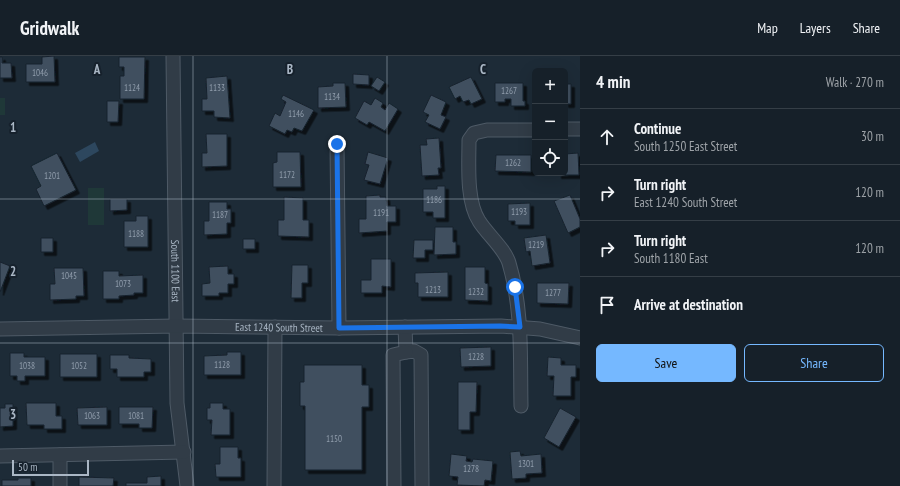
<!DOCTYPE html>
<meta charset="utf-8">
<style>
:root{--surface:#162029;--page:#1f2831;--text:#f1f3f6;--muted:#9ea3a8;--line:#353e46;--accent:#75b8ff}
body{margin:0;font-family:"PT Sans Narrow",sans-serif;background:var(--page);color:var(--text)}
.controls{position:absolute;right:12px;top:12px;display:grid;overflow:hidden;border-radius:6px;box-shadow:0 4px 16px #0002}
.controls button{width:36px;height:36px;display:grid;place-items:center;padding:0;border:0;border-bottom:1px solid var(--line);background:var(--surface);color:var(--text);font:20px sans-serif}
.scale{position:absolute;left:12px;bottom:10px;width:77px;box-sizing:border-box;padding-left:4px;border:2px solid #aab7c5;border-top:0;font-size:11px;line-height:14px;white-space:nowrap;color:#aab7c5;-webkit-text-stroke:3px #16212c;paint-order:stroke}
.stop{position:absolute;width:12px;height:12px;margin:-9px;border:3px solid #1a73e8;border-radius:50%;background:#fff}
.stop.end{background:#1a73e8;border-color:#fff;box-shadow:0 1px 4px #0008}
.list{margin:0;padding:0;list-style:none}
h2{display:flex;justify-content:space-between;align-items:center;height:52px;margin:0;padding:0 16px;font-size:17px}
h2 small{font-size:13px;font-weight:400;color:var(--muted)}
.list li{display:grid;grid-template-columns:26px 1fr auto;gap:12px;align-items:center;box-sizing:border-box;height:56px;padding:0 16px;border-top:1px solid var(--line)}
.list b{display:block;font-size:15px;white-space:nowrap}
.list p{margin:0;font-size:13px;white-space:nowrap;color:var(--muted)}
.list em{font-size:13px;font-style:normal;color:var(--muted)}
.actions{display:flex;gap:8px;padding:12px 16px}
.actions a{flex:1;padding:9px 0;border:1px solid var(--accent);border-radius:6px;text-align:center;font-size:14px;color:var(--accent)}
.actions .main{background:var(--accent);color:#111}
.icon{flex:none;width:22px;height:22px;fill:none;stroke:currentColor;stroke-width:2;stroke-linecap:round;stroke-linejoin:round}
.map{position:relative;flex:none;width:580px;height:430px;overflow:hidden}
header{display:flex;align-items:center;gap:24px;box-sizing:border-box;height:56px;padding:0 20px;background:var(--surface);border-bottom:1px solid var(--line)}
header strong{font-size:19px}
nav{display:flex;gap:22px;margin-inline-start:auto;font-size:14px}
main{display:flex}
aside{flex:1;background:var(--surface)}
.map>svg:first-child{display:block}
.green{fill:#1f3838}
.water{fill:#2d475e}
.building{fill:#40505f;stroke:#18232e;filter:url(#shadow)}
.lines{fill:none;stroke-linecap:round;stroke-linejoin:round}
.minor-casing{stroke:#4e5a66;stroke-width:15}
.minor{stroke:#313c47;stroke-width:13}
.route{stroke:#1a73e8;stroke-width:5}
.grid{fill:none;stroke:#aab7c5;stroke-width:1;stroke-opacity:0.55}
.labels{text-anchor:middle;stroke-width:4;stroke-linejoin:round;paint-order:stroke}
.number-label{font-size:9px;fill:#909dac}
.street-label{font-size:11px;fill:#aab7c5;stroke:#16212c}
.grid-label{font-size:13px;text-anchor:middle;font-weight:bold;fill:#aab7c5;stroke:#16212c;stroke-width:4;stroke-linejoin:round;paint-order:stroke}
</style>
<header>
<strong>Gridwalk</strong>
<nav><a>Map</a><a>Layers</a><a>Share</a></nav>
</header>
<main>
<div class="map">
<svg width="580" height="430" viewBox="0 0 580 430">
<defs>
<filter id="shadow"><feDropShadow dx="3.5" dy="3.5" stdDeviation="0" flood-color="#0009"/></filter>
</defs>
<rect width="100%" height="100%" fill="#1d2b37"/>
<!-- green -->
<path class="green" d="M0 42H5V59H0Z
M88 132H104V169H88Z"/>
<!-- water -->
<path class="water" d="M95 86 99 95 80 106 75 97Z"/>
<!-- building -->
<path class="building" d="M54 0 55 26H26V8H42V1Z
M0 1H2V7H11L12 22H0Z
M119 1H145L144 43H120V20H124V11H119Z
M353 18 369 19V29L353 28Z
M227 20 230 62 214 61V55H202V43H207L206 22Z
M377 21 385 26 379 35 371 30Z
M471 21 482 43 471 48 469 44 463 46 460 40 455 43 449 31Z
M333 27H345L346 51 318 52V31L333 30Z
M495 27H523V45H525V50H511V43H505V46H495Z
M565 28H571V48H565Z
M283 39 314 54 302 75 294 72 292 76 287 74 285 78 269 70 275 57 280 60 286 46 281 43Z
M431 39 446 46 441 59 446 61 440 73 425 66 429 59 423 56Z
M375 42 383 47 381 51 385 54 389 47 398 53 385 75 369 66 367 69 355 62 364 45 371 49Z
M107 45H119L118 66H107Z
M206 78H227V110L202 111V97H207Z
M439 82 441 112H438L439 119 422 120 420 89H427L426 83Z
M277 96H300L301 131H273V107L277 106Z
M368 96 388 102 380 128 364 124 369 109 365 108Z
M57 97 76 134 44 150 36 133 41 130 31 110Z
M578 97 579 119H558V117H565V98Z
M496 99H531V116L495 115Z
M437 130H445V162H433V156H423V133H437Z
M380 139V141H386L387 150H396V166H387V175L359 177V163H366V140Z
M570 139 580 163V171L568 177 554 145Z
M284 141 303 142V164H309V181L278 180V164H284Z
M110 143H127V154L110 155Z
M209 146H227V153H231V167H227V178L204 179V165H209Z
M530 147V169H515V165H508V148Z
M136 160H148V191H124V165H136Z
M435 171H453V186H456V198L434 199Z
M546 179 550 207 532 210 530 195 526 196 524 182Z
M41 182H53V196H41Z
M243 183H255V193H243Z
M414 184H433V194H425V202H413Z
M371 203H391V231L382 230V237H361V224H371Z
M0 206 10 210 0 236Z
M292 209H308V227H302V242H291Z
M228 210V218H234V228H228V237H219V240H202V228L210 227 209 211Z
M465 211H485V227L488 228V245L465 244Z
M54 212H83L84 240H76V243L50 244V228H55Z
M103 215H119V220L143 219V237H134V239L119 240V243H103Z
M448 216V241H418V227H415V217Z
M537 227H569L568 248 537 247Z
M491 291V310L461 311 460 292Z
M227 296H241V319H204V300L227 299Z
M10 297H24V301H45V320H25V325H17V320H10Z
M60 298H97V321H60Z
M110 299H129V302L151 303V316H144V321H117V313H110Z
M548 301 561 302V309H576V321H571V340H553L554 320H547Z
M304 309H362V329H369V351H362V414H305V350H300V326H304Z
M458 326H477L476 356H470V374H458Z
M26 347H56V360H62V373H44V369H27Z
M210 347H223V353H230V379H211L212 364H207V352H210Z
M5 348H13V370L0 371V352H5Z
M107 351V369H78L77 352Z
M119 351H153L152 372H139V368H119Z
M560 352 576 361 559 391 544 382Z
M220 391H238V402H241V421H216L215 408H220Z
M520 395 521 400 541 398 542 417 526 418V422L512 423 510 396Z
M451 398 467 400 466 405 472 406 473 403 493 405 491 425 485 424 484 430 457 429 458 421 449 420Z
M161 420V430H126V427H147V421Z
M79 421 114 422 113 430H79Z
M18 422H31V430H2V424H18Z"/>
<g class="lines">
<!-- minor casing -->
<g class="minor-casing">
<g id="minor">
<path id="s1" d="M173 0 177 347 187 430"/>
<path d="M565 73H580"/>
<path d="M337 88 339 272"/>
<path d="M405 271 406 296 414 295 421 299 422 430"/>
<path id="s2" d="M0 273 177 270 339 272 501 270 540 273 580 282"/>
<path d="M521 350C520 302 523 254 509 207 505 193 487 178 479 165 466 145 469 108 469 84L474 77 487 74H535"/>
<path d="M60 399V430"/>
<path d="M0 400 184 396"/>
<path d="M274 430 275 271"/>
<path d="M394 430 393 299 406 296"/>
</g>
</g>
<!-- minor -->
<use href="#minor" class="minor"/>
</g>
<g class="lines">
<!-- route -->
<path class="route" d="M337 88 339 272 500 270 520 271 515 231"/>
</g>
<!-- grid -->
<path class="grid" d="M193 0V430M387 0V430M0 143H580M0 287H580"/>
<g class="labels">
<!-- number labels -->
<g class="number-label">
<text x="40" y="20">1046</text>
<text x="132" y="35">1124</text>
<text x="217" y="35">1133</text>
<text x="509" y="38">1267</text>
<text x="332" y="44">1134</text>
<text x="296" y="61">1146</text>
<text x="513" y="110">1262</text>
<text x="287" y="122">1172</text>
<text x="52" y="123">1201</text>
<text x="434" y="147">1186</text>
<text x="519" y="159">1193</text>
<text x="381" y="160">1191</text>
<text x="220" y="162">1187</text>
<text x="136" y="181">1188</text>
<text x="536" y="192">1219</text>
<text x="69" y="223">1045</text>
<text x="123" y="231">1073</text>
<text x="433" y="237">1213</text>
<text x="476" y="239">1232</text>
<text x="553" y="240">1277</text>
<text x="476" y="304">1228</text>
<text x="222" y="312">1128</text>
<text x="27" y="313">1038</text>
<text x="79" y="313">1052</text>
<text x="92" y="363">1063</text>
<text x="136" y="363">1081</text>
<text x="334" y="386">1150</text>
<text x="526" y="411">1301</text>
<text x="471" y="416">1278</text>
</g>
<!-- street labels -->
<g class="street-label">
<text dy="4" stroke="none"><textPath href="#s1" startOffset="215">South 1100 East</textPath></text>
<text dy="4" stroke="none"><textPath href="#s2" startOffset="279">East 1240 South Street</textPath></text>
</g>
</g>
<g class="grid-label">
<text x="97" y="18">A</text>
<text x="290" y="18">B</text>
<text x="483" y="18">C</text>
<text x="13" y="76">1</text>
<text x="13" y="220">2</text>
<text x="13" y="363">3</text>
</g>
</svg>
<div class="controls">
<button>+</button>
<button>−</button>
<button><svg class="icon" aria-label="locate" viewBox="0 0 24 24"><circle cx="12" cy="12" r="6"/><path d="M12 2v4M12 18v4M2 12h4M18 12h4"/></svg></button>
</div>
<div class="scale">50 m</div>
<div class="stop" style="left:515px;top:231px"></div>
<div class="stop end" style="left:337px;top:88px"></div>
</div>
<aside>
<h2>4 min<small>Walk · 270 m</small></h2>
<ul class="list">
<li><svg class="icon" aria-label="ahead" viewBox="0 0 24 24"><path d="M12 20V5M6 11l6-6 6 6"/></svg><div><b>Continue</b><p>South 1250 East Street</p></div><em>30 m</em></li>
<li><svg class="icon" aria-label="right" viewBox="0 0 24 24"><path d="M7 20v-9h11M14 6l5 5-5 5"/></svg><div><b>Turn right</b><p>East 1240 South Street</p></div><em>120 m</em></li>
<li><svg class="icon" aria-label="right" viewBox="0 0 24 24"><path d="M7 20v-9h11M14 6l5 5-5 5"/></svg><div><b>Turn right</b><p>South 1180 East</p></div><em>120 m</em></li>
<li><svg class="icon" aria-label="arrive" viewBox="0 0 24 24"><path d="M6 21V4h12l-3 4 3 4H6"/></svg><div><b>Arrive at destination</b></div></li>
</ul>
<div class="actions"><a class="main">Save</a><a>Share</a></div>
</aside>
</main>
